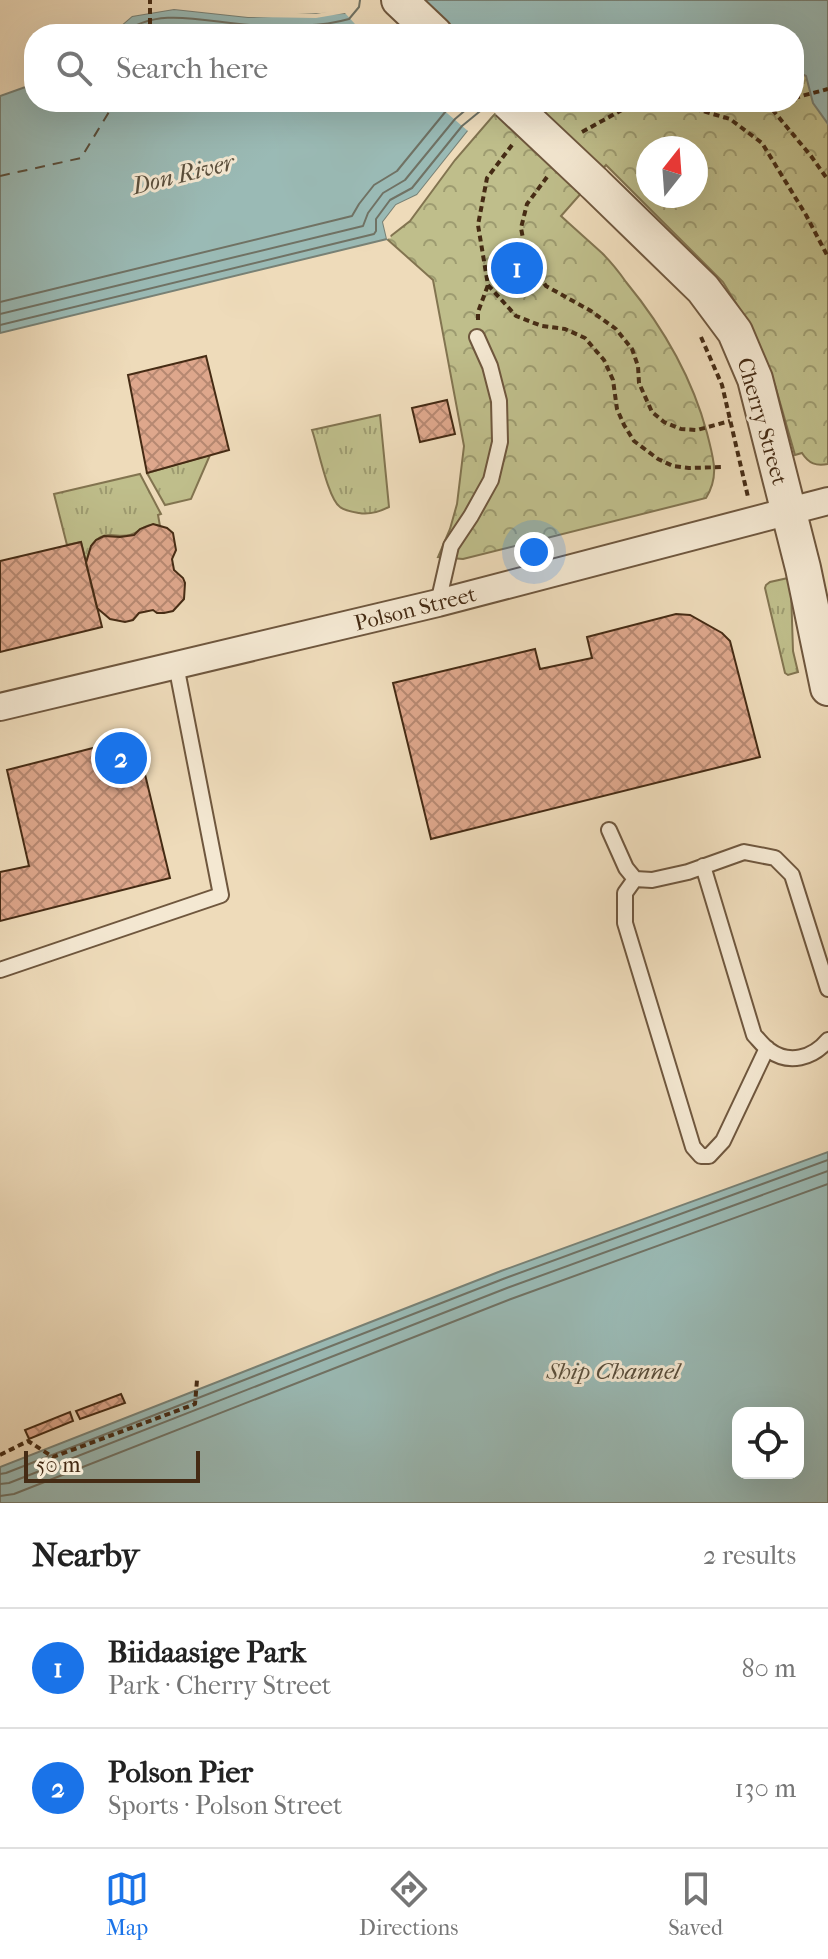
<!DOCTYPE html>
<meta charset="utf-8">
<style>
:root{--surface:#fff;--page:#f6f6f6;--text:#222;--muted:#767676;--line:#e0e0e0;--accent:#1a73e8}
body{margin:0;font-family:"IM FELL French Canon",serif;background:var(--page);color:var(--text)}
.controls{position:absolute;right:24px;bottom:24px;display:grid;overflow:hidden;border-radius:16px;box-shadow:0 8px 32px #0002}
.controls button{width:72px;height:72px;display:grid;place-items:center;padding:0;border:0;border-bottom:2px solid var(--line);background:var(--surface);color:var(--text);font:40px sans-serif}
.compass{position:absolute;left:636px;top:136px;width:72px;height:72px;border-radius:50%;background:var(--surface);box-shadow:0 8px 32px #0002;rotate:17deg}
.scale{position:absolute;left:24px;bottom:20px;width:176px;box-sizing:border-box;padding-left:8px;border:4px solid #452b14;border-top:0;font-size:22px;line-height:28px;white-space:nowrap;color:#452b14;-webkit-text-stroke:6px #f4e8d2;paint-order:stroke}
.you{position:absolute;left:534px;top:552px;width:28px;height:28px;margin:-20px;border:6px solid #fff;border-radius:50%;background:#1a73e8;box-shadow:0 0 0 12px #1a73e833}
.badge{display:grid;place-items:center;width:52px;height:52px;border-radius:50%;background:var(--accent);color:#fff;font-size:26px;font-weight:700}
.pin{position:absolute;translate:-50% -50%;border:4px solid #fff;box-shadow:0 2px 8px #0006}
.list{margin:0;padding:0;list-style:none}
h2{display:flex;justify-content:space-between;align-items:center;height:104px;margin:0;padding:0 32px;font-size:34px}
h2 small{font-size:26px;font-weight:400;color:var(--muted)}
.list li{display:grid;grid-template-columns:52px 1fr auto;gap:24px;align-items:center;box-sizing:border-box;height:120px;padding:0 32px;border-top:2px solid var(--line)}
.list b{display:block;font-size:30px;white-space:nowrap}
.list p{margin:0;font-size:26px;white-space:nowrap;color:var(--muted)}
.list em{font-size:26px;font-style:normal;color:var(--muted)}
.icon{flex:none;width:44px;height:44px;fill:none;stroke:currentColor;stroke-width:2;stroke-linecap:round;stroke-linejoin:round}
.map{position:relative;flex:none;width:828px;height:1503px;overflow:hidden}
.search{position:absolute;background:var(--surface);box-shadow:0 8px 32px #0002;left:24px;right:24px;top:24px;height:88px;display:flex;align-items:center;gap:20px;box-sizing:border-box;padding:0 28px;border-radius:32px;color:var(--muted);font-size:30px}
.sheet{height:344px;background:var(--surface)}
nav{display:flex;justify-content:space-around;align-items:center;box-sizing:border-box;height:112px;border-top:2px solid var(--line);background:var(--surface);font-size:22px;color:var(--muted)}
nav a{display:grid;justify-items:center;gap:4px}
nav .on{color:var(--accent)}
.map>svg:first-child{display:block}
.grass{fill:url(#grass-tufts);stroke:#827450;stroke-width:2}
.forest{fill:url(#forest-crowns);stroke:#827450;stroke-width:2;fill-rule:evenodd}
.water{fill:#9abab5;stroke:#788175;stroke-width:2;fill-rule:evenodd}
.pier{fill:#eedbba}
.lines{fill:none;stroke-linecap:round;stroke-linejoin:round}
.shore{stroke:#707264;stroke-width:2}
.ferry{stroke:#5a4f3c;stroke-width:2;stroke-dasharray:10 8;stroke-linecap:butt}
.building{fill:url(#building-cross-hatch);stroke:#452b14;stroke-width:2}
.service-casing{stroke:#6f573e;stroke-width:18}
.minor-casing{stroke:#6f573e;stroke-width:30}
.tertiary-casing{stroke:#6f573e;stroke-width:38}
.path{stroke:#452b14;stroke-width:4;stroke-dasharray:6 4;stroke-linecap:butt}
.service{stroke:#f4e8d2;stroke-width:14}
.minor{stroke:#f4e8d2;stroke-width:26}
.tertiary{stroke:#f4e8d2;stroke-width:34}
.tertiary-bridge-casing{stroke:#6f573e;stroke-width:38;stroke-linecap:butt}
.tertiary-bridge{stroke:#f4e8d2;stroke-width:34}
.labels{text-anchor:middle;stroke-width:6;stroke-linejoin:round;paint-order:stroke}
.street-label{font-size:22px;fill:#452b14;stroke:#f4e8d2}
.water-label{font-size:24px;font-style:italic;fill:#5a4f3c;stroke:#f4e8d2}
</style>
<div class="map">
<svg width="828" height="1503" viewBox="0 0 828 1503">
<defs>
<pattern id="grass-tufts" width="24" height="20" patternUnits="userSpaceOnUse" patternTransform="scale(2)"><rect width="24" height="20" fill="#bfbe8b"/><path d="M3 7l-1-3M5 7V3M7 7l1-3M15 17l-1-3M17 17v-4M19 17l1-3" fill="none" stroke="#9d9b70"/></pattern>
<pattern id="forest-crowns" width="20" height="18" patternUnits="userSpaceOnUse" patternTransform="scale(2)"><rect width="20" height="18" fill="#bfbe8b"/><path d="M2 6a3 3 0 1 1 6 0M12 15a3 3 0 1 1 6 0" fill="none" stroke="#9d9b70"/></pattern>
<pattern id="building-cross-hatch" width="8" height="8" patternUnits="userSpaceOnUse" patternTransform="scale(2)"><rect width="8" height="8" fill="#dea78c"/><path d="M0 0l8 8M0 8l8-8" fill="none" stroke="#b68871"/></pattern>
</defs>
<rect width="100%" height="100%" fill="#eedbba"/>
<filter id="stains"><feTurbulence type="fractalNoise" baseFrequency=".0025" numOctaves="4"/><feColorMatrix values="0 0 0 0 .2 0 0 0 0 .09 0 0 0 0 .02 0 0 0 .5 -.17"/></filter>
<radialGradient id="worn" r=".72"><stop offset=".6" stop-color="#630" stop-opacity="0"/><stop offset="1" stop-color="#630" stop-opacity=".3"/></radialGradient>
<!-- grass -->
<path class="grass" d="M380 415 389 507C379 512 370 515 359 513 353 512 345 511 340 507 328 499 318 447 312 430Z
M210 455 191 499 165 505 147 473Z
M140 474 161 514 158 515 160 526C143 522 142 532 130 535 122 537 117 535 110 535 93 535 89 550 86 563L81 542 67 545 54 494Z
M788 578 791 590 793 651 798 672 788 675 785 673 765 588 766 585 770 582Z"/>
<!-- forest -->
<path class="forest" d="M828 0V464C816 466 809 464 802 453L795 455 775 385 753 331 723 282 606 165 561 216C575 229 589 241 602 253 611 262 619 272 626 282 663 327 692 377 707 433 713 458 720 475 706 498L694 501 463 559 438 557 450 529 457 504 464 446 433 280 387 239 410 221 455 160 505 102H794V34ZM648 148H696V196H648Z"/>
<!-- water -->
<path class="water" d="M354 0H828V124L813 103 806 76 794 70V34H111L132 16 174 9 248 17 345 13Z
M34 84V102H503L468 131 417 195 396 205 383 222 387 239 0 333V96Z
M828 1152V1503H0V1467L501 1271ZM798 1413V1473H738V1413Z"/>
<!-- pier -->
<path class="pier" d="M349 0H425L461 34H364L345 13 316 18 248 17 174 9 132 16 111 34H107L130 12 173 5 248 13 316 14 343 9Z
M434 102H507L471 134 419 198 399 208 387 223 391 238 387 239 383 222 396 205 417 195 468 131Z"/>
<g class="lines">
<!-- shore -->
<path class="shore" d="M123 34C157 5 209 23 250 25 283 26 317 28 349 19L359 7 360 0
M139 34 175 27 240 34
M0 302 352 216 359 204 374 185 397 171 446 111 456 102
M0 314 363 226 368 213 383 193 405 180 455 119 475 102
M0 325 374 234 376 231V219L390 200 412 188 462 126 490 103
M0 1474 6 1473 503 1279 828 1160
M0 1484 9 1483 507 1288 828 1171
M0 1496 14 1494 511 1299 828 1184"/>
<!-- ferry -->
<path class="ferry" d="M0 176 81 158 115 102"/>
</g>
<!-- building -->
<path class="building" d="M206 356 229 450 147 473 128 375Z
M447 400 455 434 420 442 412 408Z
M153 524 167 528 173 533 176 550 172 559 174 570 183 578 185 583 184 599 173 611 164 613H157L153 610 139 613 133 620 125 622 110 619 97 608 86 563 91 546 96 540 104 536 120 537 134 535 140 529Z
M81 542 102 627 0 652V561Z
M676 614 690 615 722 633 730 641 760 757 431 839 393 683 535 649 540 669 592 658 587 637Z
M136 737 170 878 0 921V872L29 866 7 770Z
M121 1394 125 1403 80 1419 76 1411Z
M70 1412 73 1421 29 1439 25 1430Z"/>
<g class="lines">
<!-- service casing -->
<g class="service-casing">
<path id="service" d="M438 603 451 546 471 516 491 480 500 442 499 401 490 366 477 337
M609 830 626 868 635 879 652 880 688 872 744 852 775 858 792 875 828 989
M703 866 754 1035C759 1040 763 1046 769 1050 789 1065 813 1058 828 1040
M635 879 625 893V923L693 1147 701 1156H709L723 1141 767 1048
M0 970 221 895 176 665"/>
</g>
<!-- minor casing -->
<g class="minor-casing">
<path id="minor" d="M0 707 438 603 828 501"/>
</g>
<!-- tertiary casing -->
<g class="tertiary-casing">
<path id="tertiary" d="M399 0 435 34
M593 182 703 289 735 332 755 379 803 568 828 688"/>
</g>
<!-- path -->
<path class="path" d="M150 34V0
M794 98 828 89
M766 102 811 156 828 180
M582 132 629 106 675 103 730 119 762 143 806 215 828 257
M512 145 487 178 478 225 488 285 516 316 542 326 565 329 585 338 604 360 613 380 617 409 624 425 634 441 658 459 673 466 689 468 724 467
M547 177 527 204 521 228 527 259 546 286 591 311 616 329 632 349 638 366 639 383 652 412 664 422 681 429 697 430 730 421
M478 320V312L488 285
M701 337 722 385 748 497
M0 1455 28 1441 53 1457 195 1404 197 1380"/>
<!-- service -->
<use href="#service" class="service"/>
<!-- minor -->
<use href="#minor" class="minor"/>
<!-- tertiary -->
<use href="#tertiary" class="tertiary"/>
<!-- tertiary-bridge casing -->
<g class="tertiary-bridge-casing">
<path id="tertiary-bridge" d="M508 102 593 182"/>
</g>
<!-- tertiary-bridge -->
<use href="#tertiary-bridge" class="tertiary-bridge"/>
</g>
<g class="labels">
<!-- street labels -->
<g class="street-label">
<text transform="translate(763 421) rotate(74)" y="8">Cherry Street</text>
<text transform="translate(415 608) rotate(-14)" y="8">Polson Street</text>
</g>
<!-- water labels -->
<g class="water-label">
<text transform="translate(183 174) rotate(-14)" y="8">Don River</text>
<text x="613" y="1379">Ship Channel</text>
</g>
</g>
<rect width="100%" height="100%" filter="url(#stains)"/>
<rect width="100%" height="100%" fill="url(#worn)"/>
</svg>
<div class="controls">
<button><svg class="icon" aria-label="locate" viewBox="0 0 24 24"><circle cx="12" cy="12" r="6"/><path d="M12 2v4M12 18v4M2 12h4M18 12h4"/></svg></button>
</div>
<svg class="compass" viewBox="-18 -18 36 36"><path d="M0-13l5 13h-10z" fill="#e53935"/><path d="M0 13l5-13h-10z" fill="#767676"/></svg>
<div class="scale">50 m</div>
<div class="you"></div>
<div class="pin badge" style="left:517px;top:268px">1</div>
<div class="pin badge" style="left:121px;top:758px">2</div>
<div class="search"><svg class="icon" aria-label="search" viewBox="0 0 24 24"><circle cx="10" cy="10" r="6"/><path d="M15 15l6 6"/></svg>Search here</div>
</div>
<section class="sheet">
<h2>Nearby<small>2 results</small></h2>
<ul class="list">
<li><span class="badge">1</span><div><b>Biidaasige Park</b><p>Park · Cherry Street</p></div><em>80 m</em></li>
<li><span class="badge">2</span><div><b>Polson Pier</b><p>Sports · Polson Street</p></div><em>130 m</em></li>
</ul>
</section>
<nav>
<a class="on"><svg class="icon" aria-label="map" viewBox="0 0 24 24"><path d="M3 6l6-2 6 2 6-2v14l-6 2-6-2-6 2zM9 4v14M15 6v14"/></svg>Map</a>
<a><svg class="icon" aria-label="directions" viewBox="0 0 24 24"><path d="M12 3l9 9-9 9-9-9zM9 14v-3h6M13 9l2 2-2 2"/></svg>Directions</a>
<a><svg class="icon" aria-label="saved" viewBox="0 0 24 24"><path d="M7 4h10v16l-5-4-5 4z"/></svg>Saved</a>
</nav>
